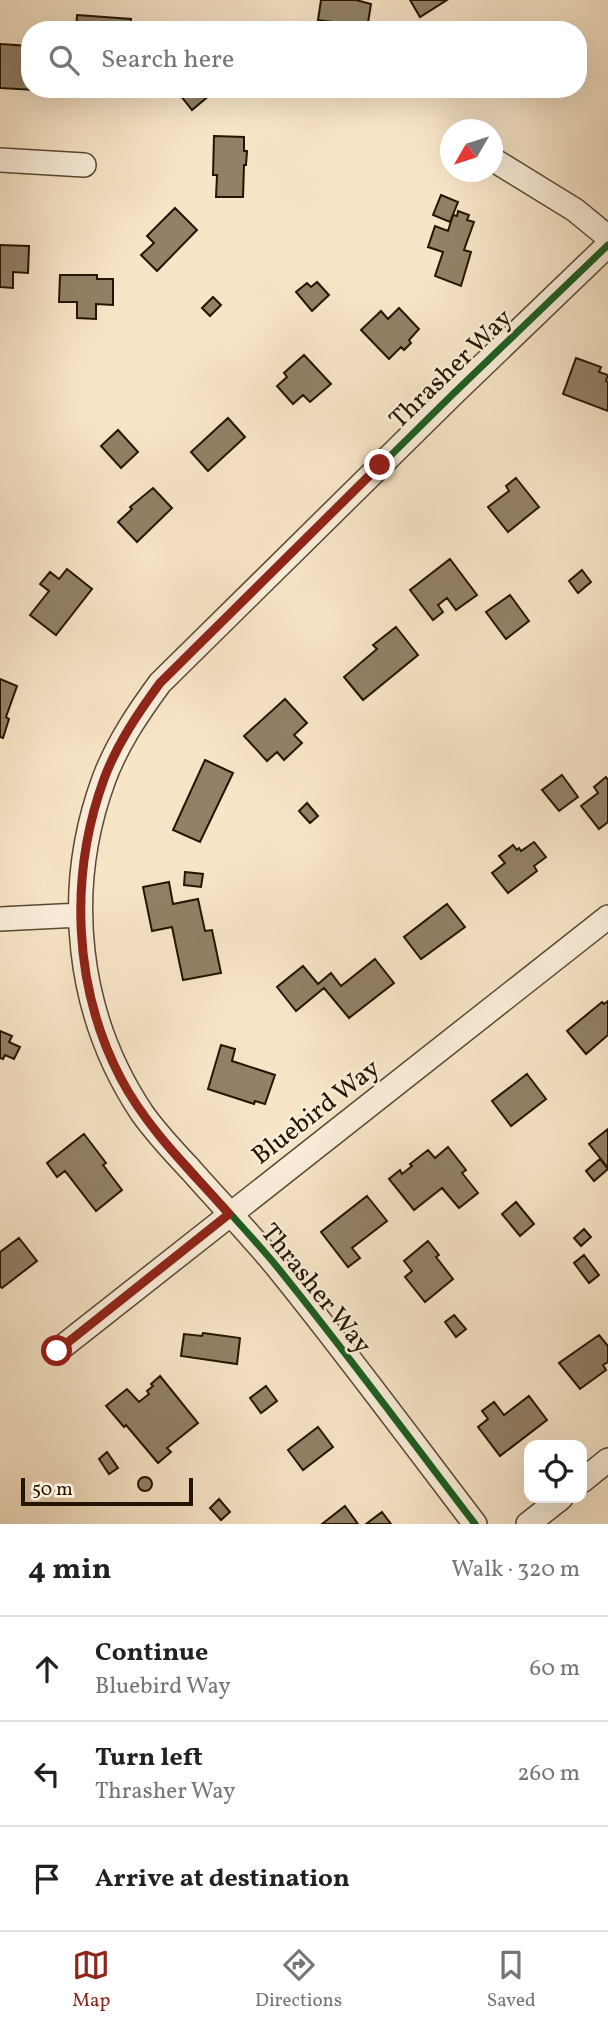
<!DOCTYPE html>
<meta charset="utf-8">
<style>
:root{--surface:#fff;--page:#f2f2f2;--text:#202124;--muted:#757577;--line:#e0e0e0;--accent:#8f2418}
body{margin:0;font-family:Vollkorn,serif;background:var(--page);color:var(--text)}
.controls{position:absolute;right:21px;bottom:21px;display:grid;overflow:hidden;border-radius:14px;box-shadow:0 7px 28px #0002}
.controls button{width:63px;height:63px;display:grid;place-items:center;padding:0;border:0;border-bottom:2px solid var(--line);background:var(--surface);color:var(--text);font:35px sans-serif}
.compass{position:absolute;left:440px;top:119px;width:63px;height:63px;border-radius:50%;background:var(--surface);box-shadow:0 7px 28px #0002;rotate:231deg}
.scale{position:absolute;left:21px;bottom:18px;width:172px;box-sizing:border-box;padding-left:7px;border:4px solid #241500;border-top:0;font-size:19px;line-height:24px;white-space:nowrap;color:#241500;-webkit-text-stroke:5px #faeedb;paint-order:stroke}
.stop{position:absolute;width:21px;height:21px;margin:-16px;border:5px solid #8f2418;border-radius:50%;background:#fff}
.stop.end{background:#8f2418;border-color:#fff;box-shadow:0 2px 7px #0008}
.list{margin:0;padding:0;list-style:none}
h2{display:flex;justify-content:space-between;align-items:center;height:91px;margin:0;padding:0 28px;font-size:30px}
h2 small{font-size:23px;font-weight:400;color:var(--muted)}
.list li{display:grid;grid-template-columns:46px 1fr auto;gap:21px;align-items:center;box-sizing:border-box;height:105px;padding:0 28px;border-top:2px solid var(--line)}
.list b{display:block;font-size:26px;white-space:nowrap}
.list p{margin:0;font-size:23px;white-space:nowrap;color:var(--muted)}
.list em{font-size:23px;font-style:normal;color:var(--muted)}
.icon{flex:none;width:38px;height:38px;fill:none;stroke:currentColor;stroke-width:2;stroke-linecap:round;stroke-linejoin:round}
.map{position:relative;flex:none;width:608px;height:1524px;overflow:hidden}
.search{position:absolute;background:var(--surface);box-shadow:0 7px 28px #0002;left:21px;right:21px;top:21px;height:77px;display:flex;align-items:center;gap:18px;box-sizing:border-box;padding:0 24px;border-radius:28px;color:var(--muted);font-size:26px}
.sheet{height:406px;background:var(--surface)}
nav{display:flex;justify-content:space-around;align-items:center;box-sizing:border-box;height:98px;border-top:2px solid var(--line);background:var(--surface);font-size:19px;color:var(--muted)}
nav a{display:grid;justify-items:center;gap:4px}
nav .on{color:var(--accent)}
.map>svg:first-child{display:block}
.building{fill:#928167;stroke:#241500;stroke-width:2}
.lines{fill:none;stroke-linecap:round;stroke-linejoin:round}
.street-casing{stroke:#594932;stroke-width:26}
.street{stroke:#faeedb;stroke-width:23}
.cycleway-casing{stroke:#faeedb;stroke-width:11}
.cycleway{stroke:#1b5e20;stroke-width:7}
.route{stroke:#8f2418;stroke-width:9}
.labels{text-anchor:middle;stroke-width:5;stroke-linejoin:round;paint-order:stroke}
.street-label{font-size:26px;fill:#241500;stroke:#faeedb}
</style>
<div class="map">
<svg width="608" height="1524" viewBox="0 0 608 1524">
<rect width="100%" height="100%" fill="#f8e5c7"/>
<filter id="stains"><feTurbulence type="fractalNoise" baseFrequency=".00286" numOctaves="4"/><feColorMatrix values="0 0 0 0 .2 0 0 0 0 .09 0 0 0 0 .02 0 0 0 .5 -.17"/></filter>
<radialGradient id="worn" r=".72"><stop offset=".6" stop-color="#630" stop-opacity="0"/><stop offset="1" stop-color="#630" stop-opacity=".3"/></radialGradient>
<!-- building -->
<path class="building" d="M321 0H356L371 4 367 29 352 26V30H332L333 22 318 20Z
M410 0H447L420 17Z
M77 15 131 19 130 30H76Z
M0 44 30 46V89L36 90 0 88Z
M172 89H207L211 94 192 110 176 90Z
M214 136 244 137V151H247L246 165H244L243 197H216L217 175H213Z
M441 195 458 202 450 222 433 215Z
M175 208 197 230 157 271 141 255 154 243 147 236Z
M458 211 469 215 467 220 474 222 464 250 471 252 461 286 435 276 443 252 428 247 435 226 448 231 453 215 457 216Z
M0 245 29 246 28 273 13 272V288L0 287Z
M60 275H97V279H113V305L96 304V319L77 318V302H59Z
M317 282 329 295 312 311 296 292 307 283 311 287Z
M213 297 221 305 210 316 202 308Z
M399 308 419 329 409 340 411 343 404 350 401 347 389 359 361 330 381 311 388 319Z
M304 355 331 384 310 402 303 395 293 404 277 386 287 377 284 373Z
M576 358 601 367 599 372 608 375 606 381 608 382V411L563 394Z
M228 418 245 437 208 471 191 452Z
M118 430 138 452 121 468 101 446Z
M516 478 539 507 508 532 488 507 509 491 506 486Z
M153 488 172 508 137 542 118 522 132 509 130 507Z
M450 559 477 595 456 610 447 598 438 605 443 612 433 620 410 590Z
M67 569 92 589 56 635 30 615 49 591 40 584 50 572 59 579Z
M582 570 591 582 578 593 569 581Z
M510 595 529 621 506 639 486 612Z
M396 627 418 655 363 700 344 677 377 649 373 645Z
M0 679 17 686 6 717 9 719 3 738 0 737Z
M285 699 307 723 294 735 302 743 284 760 277 752 267 761 244 736Z
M205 760 233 773 200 842 173 830Z
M562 775 578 797 559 811 542 790Z
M606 777 608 780V822L599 829 581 806 598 793 594 787Z
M307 803 318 816 310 823 299 811Z
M534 842 546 857 534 866 537 871 508 893 492 873 505 863 499 856 513 845 517 850 519 848 521 851Z
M185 872 203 874 201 887 184 885Z
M169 882 173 904 198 899 205 931 212 930 221 973 183 980 172 927 152 931 143 887Z
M447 904 465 927 421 959 404 937Z
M375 959 394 983 349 1018 324 988 296 1011 277 987 303 966 318 984 331 973 341 986Z
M608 1001V1035L586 1054 567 1031 602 1002 604 1004Z
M0 1031 12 1036 9 1042 20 1047 14 1059 5 1055 3 1059 0 1058Z
M221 1045 235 1049 232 1061 275 1075 265 1104 255 1101 254 1104 208 1089Z
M527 1074 546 1099 511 1126 492 1101Z
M608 1129V1168L589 1144Z
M84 1134 106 1163 103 1165 122 1190 96 1211 65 1171 57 1177 47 1163Z
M448 1147 466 1170 462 1173 478 1193 459 1208 442 1188 414 1210 389 1179 400 1170 402 1174 412 1166 410 1164 428 1150 435 1158Z
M600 1159 608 1169 594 1181 586 1171Z
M367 1196 387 1221 352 1248 360 1258 348 1267 321 1232Z
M516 1202 534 1224 520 1236 502 1214Z
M584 1229 591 1237 581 1246 574 1238Z
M19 1238 37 1261 2 1288 0 1286V1252Z
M428 1241 439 1255 436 1257 453 1279 425 1302 405 1277 412 1271 404 1261Z
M584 1255 599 1275 589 1283 574 1263Z
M454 1315 466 1329 456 1337 445 1322Z
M203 1333 240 1338 237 1364 181 1356 184 1334 202 1336Z
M599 1335 608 1346V1362L603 1365 606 1370 580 1389 559 1363Z
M160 1376 198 1423 167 1448 171 1452 158 1463 126 1425 124 1427 106 1406 127 1389 139 1402 149 1394 147 1391 153 1386 151 1384Z
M266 1386 277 1401 261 1413 250 1398Z
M529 1396 547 1420 500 1456 478 1427 488 1419 482 1411 494 1402 504 1415Z
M318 1427 333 1447 303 1470 288 1450Z
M107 1452 118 1468 109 1474 99 1459Z
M138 1484a7 7 0 1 1 14 0a7 7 0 1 1-14 0Z
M219 1499 230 1512 221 1520 210 1508Z
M345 1506 358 1524H322Z
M382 1512 391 1524H366Z"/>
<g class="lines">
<!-- street casing -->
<g class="street-casing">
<path id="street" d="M492 159 575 210 608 237
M0 160 84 165
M0 919 80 915
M57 1351 608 917
M582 1481 608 1460
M475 1524C410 1439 346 1352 278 1268 250 1234 219 1202 190 1169 173 1151 156 1133 142 1113 76 1014 63 890 104 779 117 744 138 713 160 683L453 394 608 245
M528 1524 561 1498"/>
</g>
<!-- street -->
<use href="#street" class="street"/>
<!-- cycleway casing -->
<g class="cycleway-casing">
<path id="cycleway" d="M475 1524C410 1439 346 1352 278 1268 250 1234 219 1202 190 1169 173 1151 156 1133 142 1113 76 1014 63 890 104 779 117 744 138 713 160 683L453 394 608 245"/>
</g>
<!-- cycleway -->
<use href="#cycleway" class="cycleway"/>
</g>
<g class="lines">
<!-- route -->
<path class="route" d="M57 1351 229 1214C191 1171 147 1129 120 1077 73 986 69 875 104 779 117 744 138 713 160 683L380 465"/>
</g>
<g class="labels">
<!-- street labels -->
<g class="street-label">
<text transform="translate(450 368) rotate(-44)" y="9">Thrasher Way</text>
<text transform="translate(315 1111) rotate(-38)" y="9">Bluebird Way</text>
<text transform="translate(317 1288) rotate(51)" y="9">Thrasher Way</text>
</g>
</g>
<rect width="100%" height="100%" filter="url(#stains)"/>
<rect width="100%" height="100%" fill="url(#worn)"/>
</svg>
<div class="controls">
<button><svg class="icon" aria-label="locate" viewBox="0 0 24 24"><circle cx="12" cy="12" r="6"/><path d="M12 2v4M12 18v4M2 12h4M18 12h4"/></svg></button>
</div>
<svg class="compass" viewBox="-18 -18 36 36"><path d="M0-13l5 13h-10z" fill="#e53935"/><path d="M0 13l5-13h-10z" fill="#757577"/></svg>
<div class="scale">50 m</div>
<div class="stop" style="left:57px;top:1351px"></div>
<div class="stop end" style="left:380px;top:465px"></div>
<div class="search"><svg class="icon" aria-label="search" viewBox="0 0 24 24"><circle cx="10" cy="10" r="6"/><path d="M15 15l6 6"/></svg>Search here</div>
</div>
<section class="sheet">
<h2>4 min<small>Walk · 320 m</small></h2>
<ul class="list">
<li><svg class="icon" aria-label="ahead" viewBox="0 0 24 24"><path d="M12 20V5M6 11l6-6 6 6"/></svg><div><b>Continue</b><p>Bluebird Way</p></div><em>60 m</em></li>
<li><svg class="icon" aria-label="left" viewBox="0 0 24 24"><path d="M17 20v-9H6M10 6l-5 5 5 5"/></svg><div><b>Turn left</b><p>Thrasher Way</p></div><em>260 m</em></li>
<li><svg class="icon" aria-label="arrive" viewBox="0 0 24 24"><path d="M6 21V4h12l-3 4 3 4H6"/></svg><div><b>Arrive at destination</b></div></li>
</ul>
</section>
<nav>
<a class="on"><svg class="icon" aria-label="map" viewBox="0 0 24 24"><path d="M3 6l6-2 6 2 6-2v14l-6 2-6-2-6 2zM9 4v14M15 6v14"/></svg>Map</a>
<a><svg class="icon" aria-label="directions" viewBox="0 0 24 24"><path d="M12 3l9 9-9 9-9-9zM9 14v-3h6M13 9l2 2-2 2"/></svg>Directions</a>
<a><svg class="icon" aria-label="saved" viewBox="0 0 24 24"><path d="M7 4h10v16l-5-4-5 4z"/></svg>Saved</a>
</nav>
